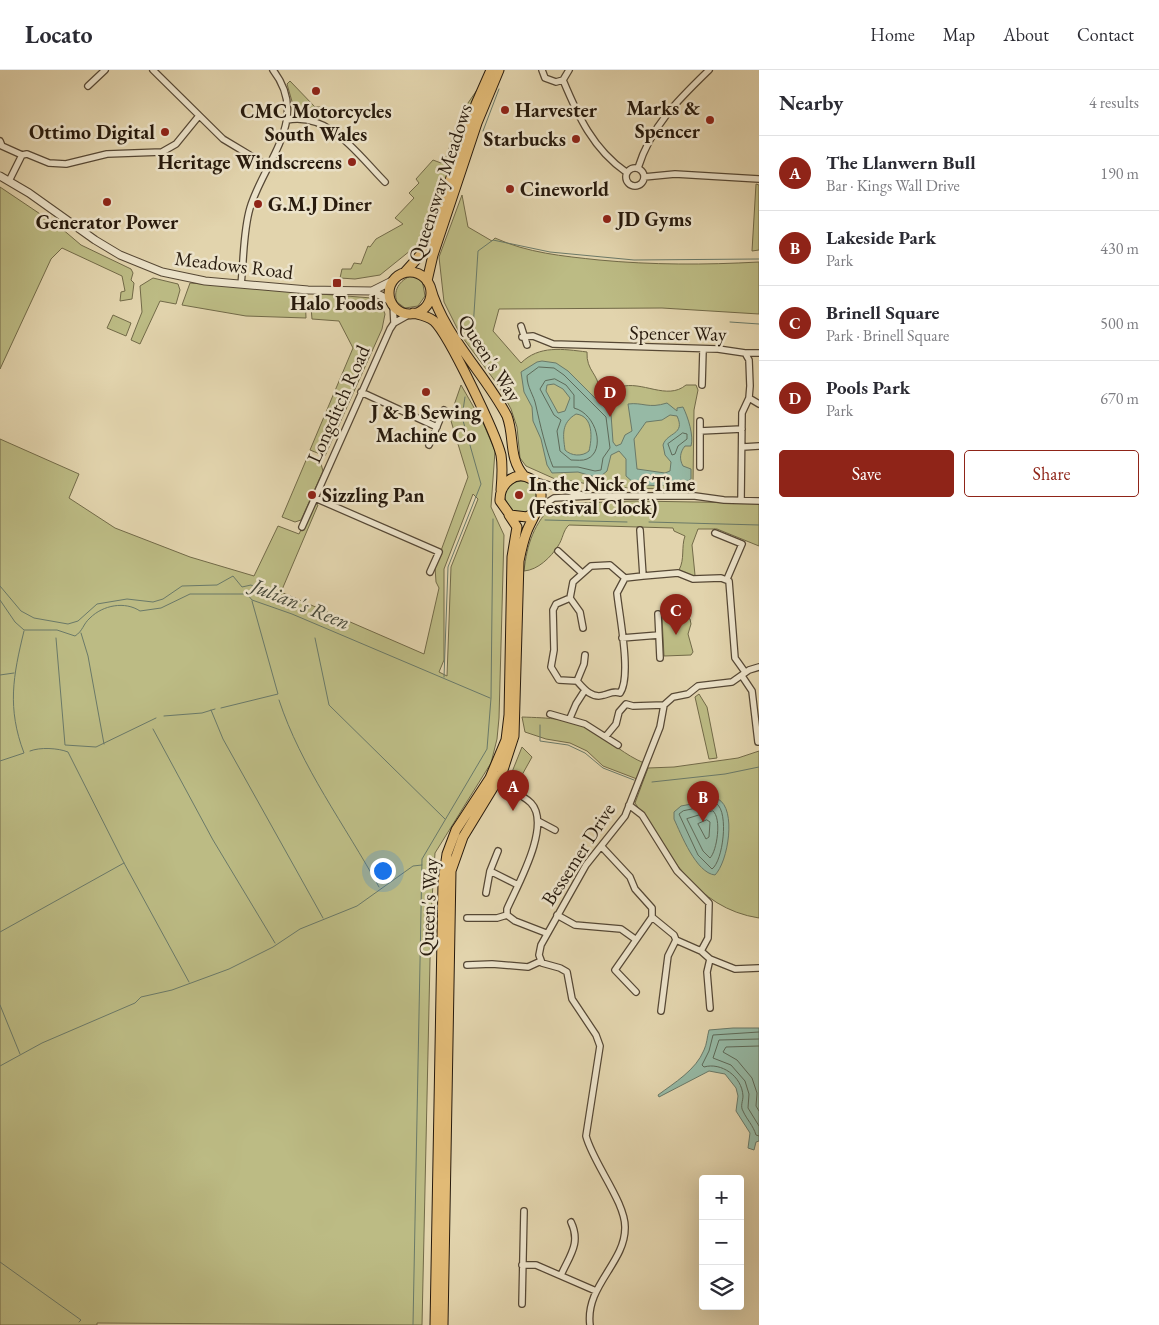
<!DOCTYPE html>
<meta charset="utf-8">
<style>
:root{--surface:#fff;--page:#f7f7f7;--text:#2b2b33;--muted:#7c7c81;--line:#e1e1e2;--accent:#8f2418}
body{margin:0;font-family:"EB Garamond",serif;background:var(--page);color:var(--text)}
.controls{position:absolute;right:15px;bottom:15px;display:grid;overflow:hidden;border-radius:5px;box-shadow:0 5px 20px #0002}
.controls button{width:45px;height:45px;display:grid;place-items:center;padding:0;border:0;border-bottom:1px solid var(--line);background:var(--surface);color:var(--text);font:25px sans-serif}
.you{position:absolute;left:382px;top:800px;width:18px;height:18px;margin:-12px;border:4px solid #fff;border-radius:50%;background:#1a73e8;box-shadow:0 0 0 8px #1a73e833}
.badge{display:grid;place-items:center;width:32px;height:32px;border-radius:50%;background:var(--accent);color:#fff;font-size:16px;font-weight:700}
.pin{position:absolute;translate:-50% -41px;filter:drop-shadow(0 1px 2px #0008)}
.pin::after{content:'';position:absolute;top:26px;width:18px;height:15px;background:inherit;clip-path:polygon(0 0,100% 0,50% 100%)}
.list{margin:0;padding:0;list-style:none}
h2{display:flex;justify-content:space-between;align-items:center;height:65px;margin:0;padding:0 20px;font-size:21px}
h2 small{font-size:16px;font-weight:400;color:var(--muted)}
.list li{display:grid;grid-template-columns:32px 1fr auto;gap:15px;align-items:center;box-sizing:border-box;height:75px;padding:0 20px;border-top:1px solid var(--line)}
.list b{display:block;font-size:19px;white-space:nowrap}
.list p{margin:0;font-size:16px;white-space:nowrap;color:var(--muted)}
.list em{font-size:16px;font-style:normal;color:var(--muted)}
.actions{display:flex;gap:10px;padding:15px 20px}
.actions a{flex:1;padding:11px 0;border:1px solid var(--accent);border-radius:5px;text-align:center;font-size:18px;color:var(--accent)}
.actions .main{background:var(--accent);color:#fff}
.icon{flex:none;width:28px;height:28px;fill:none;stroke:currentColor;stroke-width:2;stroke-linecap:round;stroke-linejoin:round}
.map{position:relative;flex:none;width:759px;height:1255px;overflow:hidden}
header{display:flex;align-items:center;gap:30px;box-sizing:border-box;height:70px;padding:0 25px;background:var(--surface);border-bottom:1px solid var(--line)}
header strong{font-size:24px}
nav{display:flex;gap:28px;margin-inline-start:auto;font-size:18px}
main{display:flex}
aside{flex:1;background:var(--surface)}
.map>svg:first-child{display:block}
.green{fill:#bcbb84;stroke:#726a48;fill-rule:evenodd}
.water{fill:#96b9a5;stroke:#6a7968;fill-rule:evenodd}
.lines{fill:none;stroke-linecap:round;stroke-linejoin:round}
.shore{stroke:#5e6a59;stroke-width:1}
.stream{stroke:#6a7968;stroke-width:1}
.minor-casing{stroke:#564835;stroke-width:8}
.tertiary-casing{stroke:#564835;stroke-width:9}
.primary-casing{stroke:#271a0d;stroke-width:11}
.minor{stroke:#ece3ca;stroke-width:5.5}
.tertiary{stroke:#ece3ca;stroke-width:7}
.primary{stroke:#e1ba76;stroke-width:9}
.poi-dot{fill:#8f2418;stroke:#ece3ca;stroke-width:2}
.labels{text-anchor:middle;stroke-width:5;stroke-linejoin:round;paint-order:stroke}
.poi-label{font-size:20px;font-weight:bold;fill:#271a0d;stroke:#ece3ca;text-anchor:start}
.street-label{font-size:20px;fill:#271a0d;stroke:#ece3ca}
.water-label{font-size:21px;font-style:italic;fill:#484a3b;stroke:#ece3ca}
</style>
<header>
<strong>Locato</strong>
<nav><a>Home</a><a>Map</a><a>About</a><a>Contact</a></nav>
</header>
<main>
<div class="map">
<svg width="759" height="1255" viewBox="0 0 759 1255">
<rect width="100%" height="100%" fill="#e2d4ad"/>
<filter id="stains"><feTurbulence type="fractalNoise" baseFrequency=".004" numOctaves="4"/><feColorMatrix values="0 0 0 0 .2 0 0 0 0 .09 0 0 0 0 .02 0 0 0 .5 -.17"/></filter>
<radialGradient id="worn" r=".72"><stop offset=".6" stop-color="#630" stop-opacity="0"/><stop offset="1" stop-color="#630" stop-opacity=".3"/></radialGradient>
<!-- green -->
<path class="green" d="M290 11 315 37H321C314 46 306 48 295 42L287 14Z
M477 20 476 30 426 168 380 205 355 209 340 208 342 199H351L354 193 361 194 368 176 370 177 376 169 403 154 395 148 414 128 409 123 419 113 416 109 433 90 441 93 446 87 461 43Z
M756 114 759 115V180L752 181Z
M0 117 61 158 81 175 131 199 133 203 131 210 134 213 132 229 120 231 121 222 125 221 122 206 62 178 51 189 0 299Z
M462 125 468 157 492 171 495 168C528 183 562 186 599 190 652 195 705 195 759 192V244L662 238 499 239 493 261 521 293C539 275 563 279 587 282 586 301 599 304 599 320L607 326C611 323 616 318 620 317 642 310 667 331 686 315H696L698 320 694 340 693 414 689 418C647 420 606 418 565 410L564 413 526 396 520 388 517 357 511 339 498 315 460 264 444 232 439 187Z
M414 205 422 209 425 226 418 236 405 238 397 232C392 219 402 208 414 205Z
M153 208 178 214 180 220 176 234 160 231 140 274 131 270 142 242 140 216Z
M190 213 303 222 305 224 306 248 246 246 182 235Z
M320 224 372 228 380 232 385 244 382 259 325 386 310 380 353 278 339 251 312 249 311 237Z
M113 245 131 253 126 266 107 258Z
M461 315 484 355 495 381 491 437 504 465 499 648 497 669 491 693 435 783 431 845 422 1255 97 1253V1255H0V369L79 404 69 428 115 458 190 487 254 506 278 456 299 464 314 433 318 435 281 522 424 584 439 518 436 512 435 497 468 407 451 351V344ZM473 424 478 429 451 497 447 606 439 602 444 590V499Z
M307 388 321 394 323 401 301 450 295 452 282 447Z
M505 427a16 16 0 1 1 32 0a16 16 0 1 1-32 0Z
M634 431 759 433V476L717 459H698L692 475 695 505 693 506 679 500C685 489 681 477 685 466L674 461 673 458 569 455C563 460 563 469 558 476 551 487 538 500 524 501 527 474 534 453 554 434Z
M683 544 690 549 691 554 688 564 693 582 691 585 664 586 662 548Z
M699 624 707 637 717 688 709 689 695 627Z
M522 647C548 648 572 648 594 661 611 672 625 685 644 693L637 709 603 696 587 681 570 673 546 669 525 662Z
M522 677 532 687 517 714 511 709 512 702Z
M759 681V848C694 838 669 782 635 733L648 698 674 697 738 688Z"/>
<!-- water -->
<path class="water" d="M542 291 556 293 568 301 611 344 613 372 616 376 621 374 625 365 632 361 628 334C643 332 648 339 667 333L677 341V338L683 337C688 347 694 366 691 376H685C680 382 679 389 683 396L691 399V409L681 415 673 413 659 416 635 414 626 406V389L619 381 611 385 607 401 601 406 595 407 578 402 552 403 547 395 541 369 533 351 532 337 524 322 521 302 537 292ZM554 314 563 319 570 328 565 341 558 343 546 321 547 315ZM576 344C594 346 592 369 589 381 582 387 571 386 565 380 563 365 561 353 576 344ZM670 345 677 346C686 365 667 362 663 375L665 385 671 392 670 401 665 403 637 399 634 369 646 352 662 350Z
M718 729C737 739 728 792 715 805 696 803 681 764 674 749V742L681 736Z
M733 958H759V1071L756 1072 754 1080 748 1078 750 1063 736 1041 738 1026 736 1018 725 1004 709 1001 659 1027 658 1025C674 1013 696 1000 704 980 707 974 707 967 709 960Z"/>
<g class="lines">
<!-- shore -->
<path class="shore" d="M539 297 554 298 564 305 606 347 610 378 603 388 601 400 595 401 578 397H553C546 380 540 354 536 336 534 325 527 318 527 306Z
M555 309 566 315 574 325V338C597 344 606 381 587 389 583 391 576 390 571 390L560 381 557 361 561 350 554 345 540 319 545 311Z
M683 363 687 364V369L678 376 675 384 672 385 668 374Z
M717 734C729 743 723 791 712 799L698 785 679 744 683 741Z
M713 741C722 748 717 781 710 788L703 781 687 749Z
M707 750 710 752 709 767 706 769 698 754Z
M759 962 713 965 709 981 702 995 704 997C721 992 742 1006 743 1026 743 1031 740 1036 743 1041 747 1050 753 1055 756 1065L759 1066
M759 969 719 970 713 988 731 995 745 1011 749 1024 748 1038 759 1056
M759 976 726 977 723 982 737 990 752 1008 757 1023 756 1036 759 1041"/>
<!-- stream -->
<path class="stream" d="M483 61 499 19
M730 252 759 254
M473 259 478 181 493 170 550 182 634 190 759 189
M545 450 627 452
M649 452 759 455
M0 516 21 541 34 548 68 554 78 551 97 534 127 529 153 532 163 529 182 516 217 515 233 506 242 517 251 515 266 523
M0 530 15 552 24 560H57L75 566C83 561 83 554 90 548 103 535 125 531 140 541L161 538 190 524H247L252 530 292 544 490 628
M81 563 88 586 104 674
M56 568 65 675 96 677 156 648
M315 568 329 635 445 749
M0 605 14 603
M444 607 448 497 481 414 462 347 465 327
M279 630C301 697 345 755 379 817
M221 638 278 624 252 531
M211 640 223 669 323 848
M164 646 202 643 215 639
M540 655V671L568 675 585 683 603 698 634 710
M153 659 213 770 275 873
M30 681C40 677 58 678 68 682L124 793 189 912
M0 691 24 683C7 638 13 606 24 561
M652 712 725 704 759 697
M0 862 124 793
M0 935 20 984
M0 996 42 973 135 933 141 927 172 920 229 899 273 877 300 859 357 836 413 796 422 795
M0 1192 81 1250 79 1252
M413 1255 422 789 487 679 491 628 493 449"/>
<!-- minor casing -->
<g class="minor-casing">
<path id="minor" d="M153 0 223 69 268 96
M542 0 545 8 556 12 563 10 569 0
M563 10C578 46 593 79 626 102
M88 16 105 0
M287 50C330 42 358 85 385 112
M0 71 2 76 22 85
M626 107a9 9 0 1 1 18 0a9 9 0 1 1-18 0Z
M638 98C651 56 678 30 709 0
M644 107 675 104 759 109
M9 111 22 85 27 84 49 93 66 94 107 84 162 82 176 74 198 47
M241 214C244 189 243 162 250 138 264 91 311 49 273 0
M393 234 394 253
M521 256 527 275
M522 267 533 266 553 274 718 279 745 283 749 290 750 316 749 328 742 343 741 430
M745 283H759
M702 315 703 280
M361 322 437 357
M749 328 759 334
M700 361 742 359
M429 375 444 340
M743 377 759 376
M700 397V351
M536 411 582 425
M315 428 439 482 430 502
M540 437 554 428 589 426H695L724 430 759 431
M302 457 390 259 394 253 410 244
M640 460 643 506 678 503 693 509 721 508 729 511 735 588 745 602
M715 463 742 474 727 509
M558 481 582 503
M625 508 617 523C619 544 632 607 620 623 614 621 611 623 604 625 592 629 584 619 577 611L559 610 551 597 554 580 553 540 556 534 570 528 573 512 591 496 610 495 625 508 643 506
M570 528 580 542 583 558
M658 544 660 588
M622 568 659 565
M742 606 752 621 758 672
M577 611 584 594 585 585
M550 644 585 654 618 675
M570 648 576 634 585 620
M606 666 616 654 619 642 626 634 633 636 664 635
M494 711C505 718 521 723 531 733 552 755 517 816 507 839V845
M629 735 642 745 677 801 709 833 708 868 701 881
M538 751 555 760
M602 777 630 807 635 819 652 838V847L674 865 676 870 701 881 710 889 735 899 759 898
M490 801 518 815
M486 823 490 801 498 781
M507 845 515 851 546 863
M557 845 575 855 621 859 635 869
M467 848H497L507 845
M710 889 707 902 710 938
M467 895 492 894 528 897 541 891
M636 922 615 900 652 847
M661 941 668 886 676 870
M522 1195H536L596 1221
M561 1205C570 1185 581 1173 571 1152
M522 1234 524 1141
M590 1255C585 1216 625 1193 625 1158 626 1133 593 1093 586 1066L600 976 596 965 572 929 567 902 560 898 542 893 539 885 541 875 586 795 625 746 660 657 664 635 673 627 688 624 698 616 732 612 749 600 759 597"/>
</g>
<!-- tertiary casing -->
<g class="tertiary-casing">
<path id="tertiary" d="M0 106 29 123 95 170 120 185 162 202 205 211 308 220 372 221 392 211
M372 221 391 231"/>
</g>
<!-- primary casing -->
<g class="primary-casing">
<path id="primary" d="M405 202 423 182 430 169 476 34 491 0
M389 223a21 21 0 1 1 42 0a21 21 0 1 1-42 0Z
M427 211 433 185 477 53 499 0
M430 216C443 265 484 302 507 346 515 367 508 388 524 406
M413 243C421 245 428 246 434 251 449 265 496 364 501 385 503 397 502 408 501 420
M435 1255 443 812 447 784 456 760 490 708 506 670 509 645 512 487 517 457 509 445
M443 1255 451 801 463 767 502 703 514 666 519 491C521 481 523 471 527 461 533 445 553 422 531 409 515 399 499 415 500 431L510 445 527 447 536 441"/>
</g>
<!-- minor -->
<use href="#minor" class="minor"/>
<!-- tertiary -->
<use href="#tertiary" class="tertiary"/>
<!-- primary -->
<use href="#primary" class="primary"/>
</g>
<!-- markers -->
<g class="poi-dot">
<circle cx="316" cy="21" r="5"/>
<circle cx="505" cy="40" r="5"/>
<circle cx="710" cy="50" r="5"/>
<circle cx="165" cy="62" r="5"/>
<circle cx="576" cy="69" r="5"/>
<circle cx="352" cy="92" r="5"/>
<circle cx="510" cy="119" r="5"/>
<circle cx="107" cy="132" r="5"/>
<circle cx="258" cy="134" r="5"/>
<circle cx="607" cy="149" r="5"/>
<rect x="332" y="208" width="10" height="10" rx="2.5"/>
<circle cx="426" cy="322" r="5"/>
<circle cx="312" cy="425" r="5"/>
<circle cx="519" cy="425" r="5"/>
</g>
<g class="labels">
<!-- poi labels -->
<g class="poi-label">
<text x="700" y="45" text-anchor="end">Marks &amp;<tspan x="700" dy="23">Spencer</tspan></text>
<text x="515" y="47">Harvester</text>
<text x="316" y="48" text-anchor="middle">CMC Motorcycles<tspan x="316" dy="23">South Wales</tspan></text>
<text x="155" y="69" text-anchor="end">Ottimo Digital</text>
<text x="566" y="76" text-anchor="end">Starbucks</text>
<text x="342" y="99" text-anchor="end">Heritage Windscreens</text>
<text x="520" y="126">Cineworld</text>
<text x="268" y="141">G.M.J Diner</text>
<text x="617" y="156">JD Gyms</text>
<text x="107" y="159" text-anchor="middle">Generator Power</text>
<text x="337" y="240" text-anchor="middle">Halo Foods</text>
<text x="426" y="349" text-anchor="middle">J &amp; B Sewing<tspan x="426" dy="23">Machine Co</tspan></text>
<text x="529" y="421">In the Nick of Time<tspan x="529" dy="23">(Festival Clock)</tspan></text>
<text x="322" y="432">Sizzling Pan</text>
</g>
<!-- street labels -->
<g class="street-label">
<text transform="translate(440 113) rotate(-72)" y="7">Queensway Meadows</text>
<text transform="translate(234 195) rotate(7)" y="7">Meadows Road</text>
<text transform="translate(678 263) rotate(1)" y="7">Spencer Way</text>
<text transform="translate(490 288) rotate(57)" y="7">Queen's Way</text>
<text transform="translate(338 334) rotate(-66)" y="7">Longditch Road</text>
<text transform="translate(578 784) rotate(-57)" y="7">Bessemer Drive</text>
<text transform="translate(428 837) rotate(-87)" y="7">Queen's Way</text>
</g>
<!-- water labels -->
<g class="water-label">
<text transform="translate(301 534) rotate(22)" y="7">Julian's Reen</text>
</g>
</g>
<rect width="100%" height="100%" filter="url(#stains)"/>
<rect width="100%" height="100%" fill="url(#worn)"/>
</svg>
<div class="controls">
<button>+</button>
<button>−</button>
<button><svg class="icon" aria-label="layers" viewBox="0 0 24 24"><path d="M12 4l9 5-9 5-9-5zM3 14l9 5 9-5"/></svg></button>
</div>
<div class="you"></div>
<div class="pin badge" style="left:513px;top:741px">A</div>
<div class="pin badge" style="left:703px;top:752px">B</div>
<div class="pin badge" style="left:676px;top:565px">C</div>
<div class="pin badge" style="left:610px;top:347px">D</div>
</div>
<aside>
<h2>Nearby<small>4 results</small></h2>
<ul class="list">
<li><span class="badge">A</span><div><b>The Llanwern Bull</b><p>Bar · Kings Wall Drive</p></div><em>190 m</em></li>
<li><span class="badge">B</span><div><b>Lakeside Park</b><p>Park</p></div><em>430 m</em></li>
<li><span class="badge">C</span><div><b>Brinell Square</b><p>Park · Brinell Square</p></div><em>500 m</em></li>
<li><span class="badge">D</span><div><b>Pools Park</b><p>Park</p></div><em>670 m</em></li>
</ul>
<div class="actions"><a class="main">Save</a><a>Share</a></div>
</aside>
</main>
